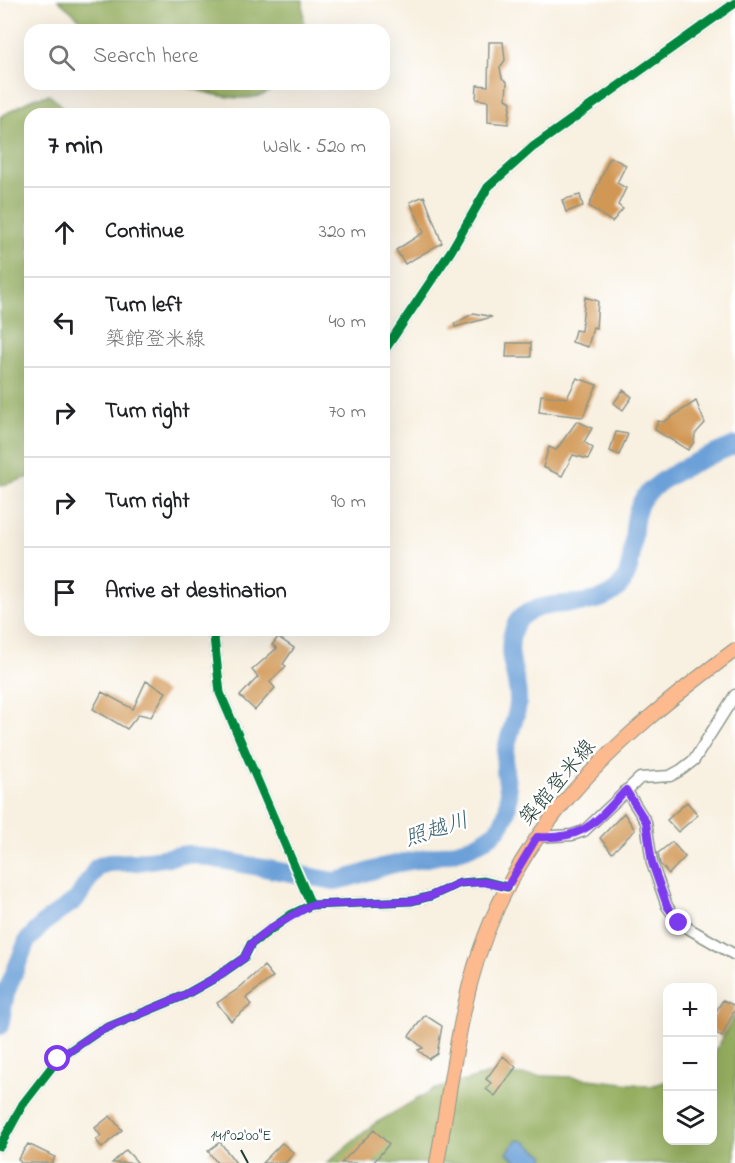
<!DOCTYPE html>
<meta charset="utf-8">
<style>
:root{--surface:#fff;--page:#f2f2f2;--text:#202124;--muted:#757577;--line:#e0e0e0}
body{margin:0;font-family:"Indie Flower","Klee One",sans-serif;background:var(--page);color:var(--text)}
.controls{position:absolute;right:18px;bottom:18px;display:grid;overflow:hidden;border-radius:12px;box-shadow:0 6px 24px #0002}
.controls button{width:54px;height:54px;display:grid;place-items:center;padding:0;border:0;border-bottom:2px solid var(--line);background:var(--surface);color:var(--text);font:30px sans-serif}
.stop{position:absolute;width:18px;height:18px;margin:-14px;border:4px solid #7c3aed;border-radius:50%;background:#fff}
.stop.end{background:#7c3aed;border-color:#fff;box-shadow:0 2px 6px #0008}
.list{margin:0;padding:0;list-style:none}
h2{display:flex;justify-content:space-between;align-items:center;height:78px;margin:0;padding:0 24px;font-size:26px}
h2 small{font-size:20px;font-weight:400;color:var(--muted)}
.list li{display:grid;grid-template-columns:39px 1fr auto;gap:18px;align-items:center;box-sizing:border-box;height:90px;padding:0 24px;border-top:2px solid var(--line)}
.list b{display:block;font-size:22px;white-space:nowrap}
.list p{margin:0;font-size:20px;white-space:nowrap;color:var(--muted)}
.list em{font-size:20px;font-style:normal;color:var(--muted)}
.icon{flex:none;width:33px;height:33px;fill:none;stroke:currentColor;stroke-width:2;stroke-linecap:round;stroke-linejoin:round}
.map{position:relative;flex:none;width:735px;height:1163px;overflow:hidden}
.search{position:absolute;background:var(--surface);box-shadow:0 6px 24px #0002;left:24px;top:24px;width:366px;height:66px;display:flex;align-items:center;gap:15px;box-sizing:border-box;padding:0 21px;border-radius:18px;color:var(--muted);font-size:22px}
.panel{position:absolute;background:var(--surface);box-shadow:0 6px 24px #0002;left:24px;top:108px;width:366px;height:528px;border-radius:18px}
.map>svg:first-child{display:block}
.forest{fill:#95af60;stroke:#5a764a;stroke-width:1.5}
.water{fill:#6ca0d8;stroke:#466e86;stroke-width:1.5}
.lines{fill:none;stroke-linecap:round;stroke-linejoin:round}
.river{stroke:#6ca0d8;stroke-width:18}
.building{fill:#d19855}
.minor-casing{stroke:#8c968a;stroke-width:13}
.major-casing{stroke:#8c968a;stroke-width:16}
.minor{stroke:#fff;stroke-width:10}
.major{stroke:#fcba8e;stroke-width:14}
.cycleway-casing{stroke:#fff;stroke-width:13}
.cycleway{stroke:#00873e;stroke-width:9}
.route{stroke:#7c3aed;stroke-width:8}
.ticks{fill:none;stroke:#1f3d34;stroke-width:2}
.labels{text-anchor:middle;stroke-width:5;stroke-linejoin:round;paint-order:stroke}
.street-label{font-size:21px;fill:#1f3d34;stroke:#fff}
.water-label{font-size:22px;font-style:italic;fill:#3a606d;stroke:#fff}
.ticks-label{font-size:15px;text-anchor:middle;fill:#1f3d34;stroke:#fff;stroke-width:5;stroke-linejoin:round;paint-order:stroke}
</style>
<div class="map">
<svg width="735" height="1163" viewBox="0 0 735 1163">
<rect width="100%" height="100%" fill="#fff"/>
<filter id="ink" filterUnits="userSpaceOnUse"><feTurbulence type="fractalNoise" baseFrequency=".0167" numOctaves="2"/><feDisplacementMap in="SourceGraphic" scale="12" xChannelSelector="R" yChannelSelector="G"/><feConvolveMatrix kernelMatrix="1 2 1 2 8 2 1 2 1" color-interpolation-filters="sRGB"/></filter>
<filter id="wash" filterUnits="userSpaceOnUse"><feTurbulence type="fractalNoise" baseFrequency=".008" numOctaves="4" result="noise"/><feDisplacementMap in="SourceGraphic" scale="24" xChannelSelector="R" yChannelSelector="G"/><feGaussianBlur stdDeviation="1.35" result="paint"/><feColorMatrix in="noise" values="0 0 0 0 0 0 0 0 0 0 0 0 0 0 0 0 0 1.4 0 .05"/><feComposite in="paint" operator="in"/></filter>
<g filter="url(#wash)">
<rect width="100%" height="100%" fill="#f8f0e0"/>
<!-- forest -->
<path class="forest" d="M58 0H303L304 30H93Z
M179 84H281C275 88 267 94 260 96 236 102 201 92 179 84Z
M49 95 59 103 65 114H30V477L0 486V117L34 98Z
M735 1014V1163H327L374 1124 433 1090 489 1074 570 1077 651 1086 667 1081 668 1140H712L713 1052 718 1047Z"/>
<!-- water -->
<path class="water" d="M517 1140 524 1141 545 1156 540 1163H519L507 1153Z"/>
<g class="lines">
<!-- river -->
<path class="river" d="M0 1026 6 993 27 941 45 922 77 899 97 867 108 863 137 862 188 854 334 881C352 879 368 871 386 866 417 858 490 854 504 819 515 792 502 780 505 757 506 739 516 722 518 704 520 677 503 657 514 628 525 597 575 608 600 599 650 581 621 524 645 496 665 473 707 457 735 445"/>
</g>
<g id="blocks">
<!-- building -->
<path class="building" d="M489 42H503L505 60 500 68 502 78 507 82 506 99 511 102 508 124 488 122V101L476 99 477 85 488 86Z
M610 157 626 165 617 183 626 188 618 205 623 209 612 222 589 206Z
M580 195 583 206 566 212 562 200Z
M424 196 442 243 405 264 396 250 424 232 410 202Z
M585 297 598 301 596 328 593 327 588 347 572 342 575 330 581 331Z
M474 313 492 317 455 327 454 324Z
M507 343H531V357H506Z
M577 378 597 385 583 417 539 412 541 395 567 398Z
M623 390 632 397 623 410 614 403Z
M696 401 705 423 695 434 694 442 688 450 655 430 658 421 664 422Z
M577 421 592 428 584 442 593 448 588 459 573 455 562 476 543 467 549 447 556 450Z
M616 432 628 434 619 455 610 451Z
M278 637 294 648 283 664 286 666 270 682 275 688 255 710 240 696 258 677 252 670 277 648 272 645Z
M146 681 166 692 151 717 139 714 127 729 93 709 102 692 133 709Z
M687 802 698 815 678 832 667 820Z
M624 813 635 830 612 853 600 838Z
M672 842 685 857 669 874 660 864 658 853Z
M264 966 273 977 246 998 251 1005 231 1021 217 1003 238 989Z
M723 1000 735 1006V1009L722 1037 712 1030V1018Z
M425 1015 442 1026 437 1054 429 1059 418 1050 423 1048 409 1036Z
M503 1056 516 1067 495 1096 486 1089 491 1083 486 1079Z
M110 1116 122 1130 102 1148 96 1140 101 1136 95 1128Z
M374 1130 389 1144 373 1163H341Z
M220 1142 236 1163H217L208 1151Z
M282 1143 294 1153 285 1163H262Z
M28 1144 55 1157 52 1163H21L18 1159Z
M126 1150 138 1163H112Z"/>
</g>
</g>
<g filter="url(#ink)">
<use href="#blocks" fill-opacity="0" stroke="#8c968a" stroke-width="1.5"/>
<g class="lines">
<!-- minor casing -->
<g class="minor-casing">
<path id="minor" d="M384 351 451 251 488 187 533 147 735 3
M216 630 214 637 220 693 311 905
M626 790 646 822 652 863 667 906 679 923 735 955
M537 837 572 835 584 831 640 778 670 776 681 770 694 760 735 695
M0 1146 23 1104 58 1059 99 1031 183 996 215 978 244 958 251 944 292 914 311 905 412 901 431 896 460 883 484 881 507 887"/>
</g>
<!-- major casing -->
<g class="major-casing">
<path id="major" d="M437 1163C448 1103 455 1043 470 984 510 830 613 741 735 650"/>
</g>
<!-- minor -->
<use href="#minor" class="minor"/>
<!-- major -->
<use href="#major" class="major"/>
<!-- cycleway casing -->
<g class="cycleway-casing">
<path id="cycleway" d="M384 351 451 251 488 187 533 147 735 3
M216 630 214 637 220 693 311 905
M0 1146 23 1104 58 1059 99 1031 183 996 215 978 244 958 251 944 292 914 311 905 412 901 431 896 460 883 484 881 507 887"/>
</g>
<!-- cycleway -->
<use href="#cycleway" class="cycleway"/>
</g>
</g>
<g class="lines" filter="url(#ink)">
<!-- route -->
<path class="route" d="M58 1059 99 1031 183 996 215 978 244 958 251 944 271 928 311 905 412 901 431 896 460 883 484 882 507 887 537 837C586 840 595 822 626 790L646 822 652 863 667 906 679 923"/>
</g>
<!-- ticks -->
<path class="ticks" d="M241 1150 248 1163"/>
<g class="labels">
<!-- street labels -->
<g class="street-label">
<text transform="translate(557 782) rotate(-50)" y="7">築館登米線</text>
</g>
<!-- water labels -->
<g class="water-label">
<text transform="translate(436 828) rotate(-18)" y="8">照越川</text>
</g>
</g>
<g class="ticks-label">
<text x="241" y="1140">141°02'00"E</text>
</g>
</svg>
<div class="controls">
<button>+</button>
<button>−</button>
<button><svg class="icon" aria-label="layers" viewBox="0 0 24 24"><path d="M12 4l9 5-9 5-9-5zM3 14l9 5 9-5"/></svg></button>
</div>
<div class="stop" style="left:58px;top:1059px"></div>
<div class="stop end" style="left:679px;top:923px"></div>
<div class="search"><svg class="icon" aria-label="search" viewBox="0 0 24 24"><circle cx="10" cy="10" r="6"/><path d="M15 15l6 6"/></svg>Search here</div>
<section class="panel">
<h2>7 min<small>Walk · 520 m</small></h2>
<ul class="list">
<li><svg class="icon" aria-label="ahead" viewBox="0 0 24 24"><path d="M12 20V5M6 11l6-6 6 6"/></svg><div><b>Continue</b></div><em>320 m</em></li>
<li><svg class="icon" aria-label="left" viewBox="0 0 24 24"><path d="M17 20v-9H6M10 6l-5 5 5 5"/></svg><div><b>Turn left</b><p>築館登米線</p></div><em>40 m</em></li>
<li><svg class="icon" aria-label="right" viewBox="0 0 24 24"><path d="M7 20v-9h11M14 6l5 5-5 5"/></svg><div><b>Turn right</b></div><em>70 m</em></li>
<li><svg class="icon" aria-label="right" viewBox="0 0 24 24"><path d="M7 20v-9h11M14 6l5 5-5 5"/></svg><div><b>Turn right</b></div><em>90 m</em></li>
<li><svg class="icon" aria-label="arrive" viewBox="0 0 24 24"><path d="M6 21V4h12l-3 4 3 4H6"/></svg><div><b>Arrive at destination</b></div></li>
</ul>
</section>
</div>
